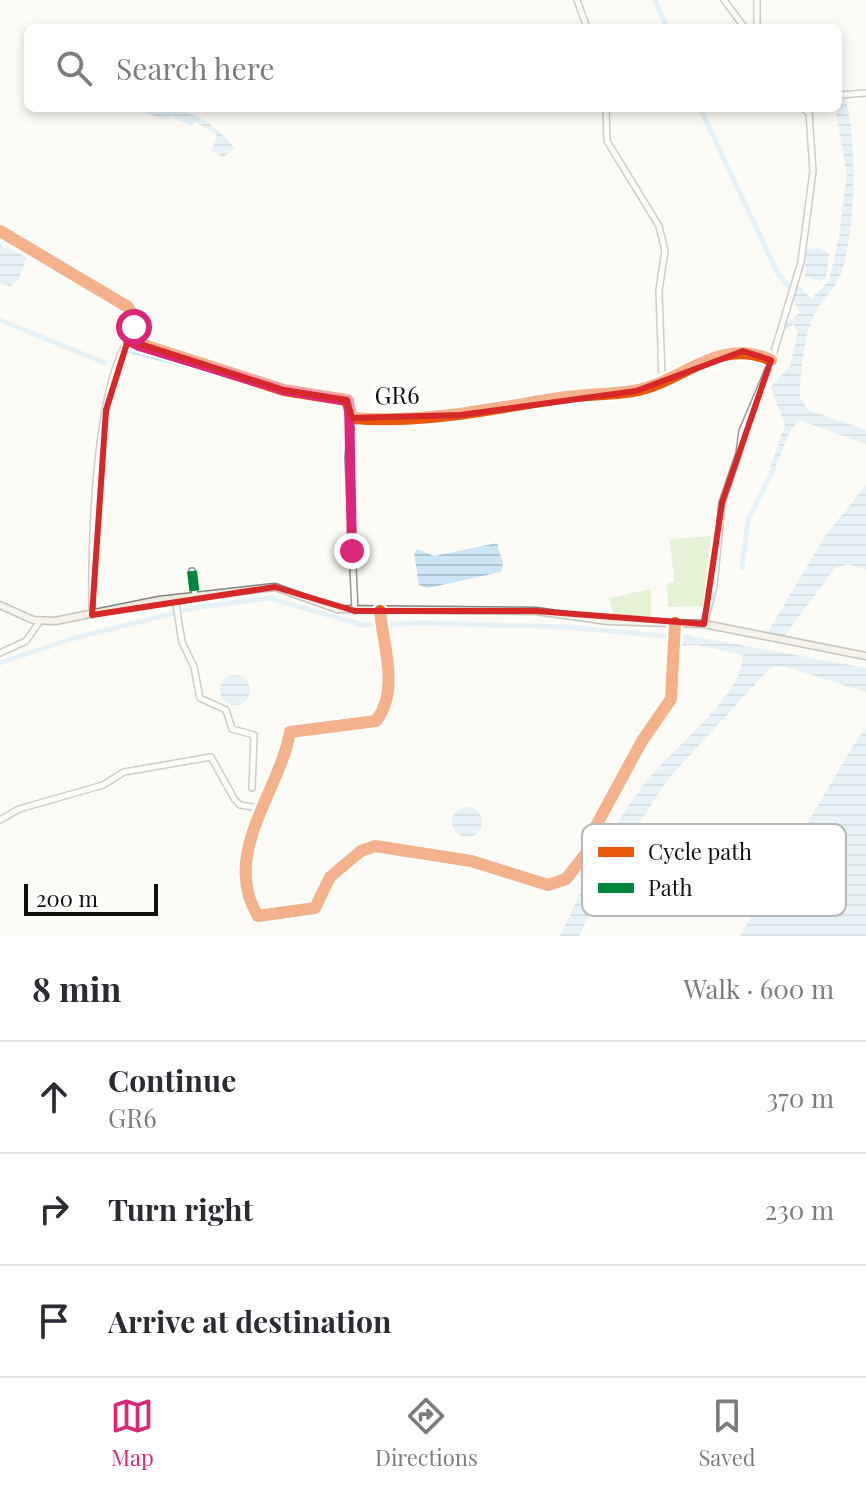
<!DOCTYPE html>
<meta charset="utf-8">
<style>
:root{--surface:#fff;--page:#f2f2f3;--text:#2b2b33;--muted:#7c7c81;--line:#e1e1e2;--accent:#db2777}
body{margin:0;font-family:"Playfair Display",serif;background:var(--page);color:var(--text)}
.scale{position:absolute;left:24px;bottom:20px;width:134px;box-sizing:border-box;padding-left:8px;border:4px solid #101010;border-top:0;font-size:22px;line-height:28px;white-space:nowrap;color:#101010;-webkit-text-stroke:6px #fff;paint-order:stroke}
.stop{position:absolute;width:24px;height:24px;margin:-18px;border:6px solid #db2777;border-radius:50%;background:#fff}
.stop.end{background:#db2777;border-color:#fff;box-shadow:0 2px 8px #0008}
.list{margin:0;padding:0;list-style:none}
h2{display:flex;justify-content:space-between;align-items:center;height:104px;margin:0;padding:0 32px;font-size:34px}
h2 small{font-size:26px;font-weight:400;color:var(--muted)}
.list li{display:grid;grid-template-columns:52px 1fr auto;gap:24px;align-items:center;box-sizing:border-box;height:112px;padding:0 32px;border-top:2px solid var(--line)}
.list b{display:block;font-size:30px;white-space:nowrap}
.list p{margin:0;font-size:26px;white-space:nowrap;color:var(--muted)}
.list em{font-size:26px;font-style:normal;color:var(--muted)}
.icon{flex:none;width:44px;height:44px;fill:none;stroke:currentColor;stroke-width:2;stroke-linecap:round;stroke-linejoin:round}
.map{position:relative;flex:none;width:866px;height:936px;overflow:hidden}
.search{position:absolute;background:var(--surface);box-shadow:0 4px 12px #0003;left:24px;right:24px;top:24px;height:88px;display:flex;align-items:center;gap:20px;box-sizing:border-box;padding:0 28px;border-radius:12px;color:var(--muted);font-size:30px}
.sheet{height:440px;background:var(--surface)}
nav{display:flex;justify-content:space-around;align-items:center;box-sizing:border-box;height:112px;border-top:2px solid var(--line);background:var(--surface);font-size:22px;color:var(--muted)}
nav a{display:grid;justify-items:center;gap:4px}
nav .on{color:var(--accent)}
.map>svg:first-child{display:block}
.park{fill:#e5f2d6}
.water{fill:url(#water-rules)}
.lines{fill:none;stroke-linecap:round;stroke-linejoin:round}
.stream{stroke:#cce6f6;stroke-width:2}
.canal{stroke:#cce6f6;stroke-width:5}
.minor-casing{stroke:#969694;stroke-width:8}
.major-casing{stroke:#848381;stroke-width:9}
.minor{stroke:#fffefe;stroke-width:5}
.major{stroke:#ede9db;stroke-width:6}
.quiet{stroke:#00873e;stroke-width:10;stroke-dasharray:20 10;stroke-linecap:butt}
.cycleway-casing{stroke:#fff;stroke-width:17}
.cycleway{stroke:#e8590c;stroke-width:12}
.route{stroke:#db2777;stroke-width:10}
.marked{fill:none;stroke:#d62828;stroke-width:6;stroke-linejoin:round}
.labels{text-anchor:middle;stroke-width:8;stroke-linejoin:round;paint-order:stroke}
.street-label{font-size:24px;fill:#101010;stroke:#fff}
.key{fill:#fff;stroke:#b7b7b7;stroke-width:2}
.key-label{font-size:22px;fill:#101010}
</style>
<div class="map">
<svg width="866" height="936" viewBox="0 0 866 936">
<defs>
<pattern id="water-rules" width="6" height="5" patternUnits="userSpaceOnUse" patternTransform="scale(2)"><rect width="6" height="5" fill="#cce6f6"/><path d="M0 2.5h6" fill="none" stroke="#aec4d2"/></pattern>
</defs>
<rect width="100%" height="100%" fill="#fcfbf6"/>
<!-- park -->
<path class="park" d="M711 536 703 606 668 607 667 584 674 582 670 539Z
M651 589V618L614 616 609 598Z"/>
<!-- water -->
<path class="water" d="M838 81C861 122 856 233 840 276 833 292 819 302 813 317 804 339 800 374 800 397L808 410 866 430V444L799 420 791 429 773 473 770 468 785 425 771 387 790 366 798 331 793 324 785 331 783 326 800 313 794 302 795 286H800L811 299 829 281 839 237 847 174 835 108Z
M148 108C192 108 206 117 235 148L223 157 211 151 217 135 195 121 192 126 171 116 166 120 146 113Z
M0 243 3 249 8 247 27 258 18 280 10 286 0 283Z
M819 247 829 254 826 278 821 281 805 276 806 249Z
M866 485V570L848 564 835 568 783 638 767 634 825 536Z
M497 543 503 563 501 572 428 588 419 585 414 553 417 549 434 556Z
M682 634 866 668V692L783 666 771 667 668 779 619 854 579 936H560C587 880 614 817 655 771 680 743 743 693 743 655L697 645 678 646Z
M220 690a15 15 0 1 1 30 0a15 15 0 1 1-30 0Z
M866 727V936H740L853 746Z
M452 822a15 15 0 1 1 30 0a15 15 0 1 1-30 0Z"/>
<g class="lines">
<!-- stream -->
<path class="stream" d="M125 351 344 408 349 420
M281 386 310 392
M347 399 352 400 353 413
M528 401 617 389
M110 410 117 372
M421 415 454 412
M352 422C427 426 500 412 573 400"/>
<!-- canal -->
<path class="canal" d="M655 0 667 28
M700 108 778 274 793 292
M0 320 105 363
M742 568 748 520 774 468
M0 663 75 638 199 607 269 598 363 625 424 623 566 627 686 638"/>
<!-- minor casing -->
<g class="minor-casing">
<path id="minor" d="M577 0 587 28
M724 0 745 28
M632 28H641
M757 28V0
M838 95 866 93
M606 108 607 141 659 226 665 251 659 290 662 380
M0 231 128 307 135 319 128 340 284 390 347 400 352 418C422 424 490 409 559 398 584 394 608 395 633 391 682 383 717 336 771 360
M352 418 348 457 355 611
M192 571 195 596
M175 598 182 642 194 667 200 698 226 710 232 729 254 735 252 788
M380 611C383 646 400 690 376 721L290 732C280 791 220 855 258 916L315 908 330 877 361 851 375 846 471 861 548 885 566 879 587 852 591 835 642 741 671 699 675 623
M92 615C91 548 94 396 128 340
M704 624 714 586 722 503 739 453 742 431 770 365 801 262 813 171 809 113 803 108
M0 653 26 641 40 621
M0 820 19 809 103 785 124 772 211 757 235 800 240 805 253 807 259 815"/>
</g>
<!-- major casing -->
<g class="major-casing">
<path id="major" d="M0 605 33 620 55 621 159 600 275 587 337 609 536 611 608 621 704 624 866 656"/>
</g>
<!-- minor -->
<use href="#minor" class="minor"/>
<!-- major -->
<use href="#major" class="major"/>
<!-- quiet -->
<path class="quiet" d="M192 571 195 596"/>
<!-- cycleway casing -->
<g class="cycleway-casing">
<path id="cycleway" d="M0 231 128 307 135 319 128 340 284 390 347 400 352 418C422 424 490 409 559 398 584 394 608 395 633 391 682 383 717 336 771 360
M380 611C383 646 400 690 376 721L290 732C280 791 220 855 258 916L315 908 330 877 361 851 375 846 471 861 548 885 566 879 587 852 591 835 642 741 671 699 675 623"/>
</g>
<!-- cycleway -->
<use href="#cycleway" class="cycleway"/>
</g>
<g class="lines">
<!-- route -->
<path class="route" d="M134 327 128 340 139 346 284 390 349 401 352 551"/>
</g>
<!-- marked area -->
<path d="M0 0H866V936H0ZM128 340 284 390 347 400 352 418 460 415 636 391 743 351 771 360 722 503 704 624 536 611H355L275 587 92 615 106 410Z" fill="#fcfbf6" fill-opacity=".55" fill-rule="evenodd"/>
<path class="marked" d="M128 340 284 390 347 400 352 418 460 415 636 391 743 351 771 360 722 503 704 624 536 611H355L275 587 92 615 106 410Z"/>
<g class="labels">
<!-- street labels -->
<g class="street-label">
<text transform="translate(397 396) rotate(-1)" y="8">GR6</text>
</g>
</g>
<!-- legend -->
<rect x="582" y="824" width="264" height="92" rx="12" class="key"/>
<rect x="598" y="847" width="36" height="10" fill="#e8590c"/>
<rect x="598" y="883" width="36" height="10" fill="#00873e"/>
<g class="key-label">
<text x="648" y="860">Cycle path</text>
<text x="648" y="896">Path</text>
</g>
</svg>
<div class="scale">200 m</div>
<div class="stop" style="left:134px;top:327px"></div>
<div class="stop end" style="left:352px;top:551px"></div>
<div class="search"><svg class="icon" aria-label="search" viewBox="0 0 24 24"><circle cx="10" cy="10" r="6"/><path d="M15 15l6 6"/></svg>Search here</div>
</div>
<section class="sheet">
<h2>8 min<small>Walk · 600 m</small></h2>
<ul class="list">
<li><svg class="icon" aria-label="ahead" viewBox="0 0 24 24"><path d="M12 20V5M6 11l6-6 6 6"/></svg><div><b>Continue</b><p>GR6</p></div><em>370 m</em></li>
<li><svg class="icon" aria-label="right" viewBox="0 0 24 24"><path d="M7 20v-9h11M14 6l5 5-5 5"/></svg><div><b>Turn right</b></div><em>230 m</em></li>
<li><svg class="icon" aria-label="arrive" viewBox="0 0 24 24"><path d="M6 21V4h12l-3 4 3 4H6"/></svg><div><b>Arrive at destination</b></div></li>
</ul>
</section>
<nav>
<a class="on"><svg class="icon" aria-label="map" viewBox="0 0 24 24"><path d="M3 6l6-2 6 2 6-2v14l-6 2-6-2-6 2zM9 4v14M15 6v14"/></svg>Map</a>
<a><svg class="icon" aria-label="directions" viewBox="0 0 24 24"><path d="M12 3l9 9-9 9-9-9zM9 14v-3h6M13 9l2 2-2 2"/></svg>Directions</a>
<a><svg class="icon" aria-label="saved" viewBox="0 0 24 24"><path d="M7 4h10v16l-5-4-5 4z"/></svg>Saved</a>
</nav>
